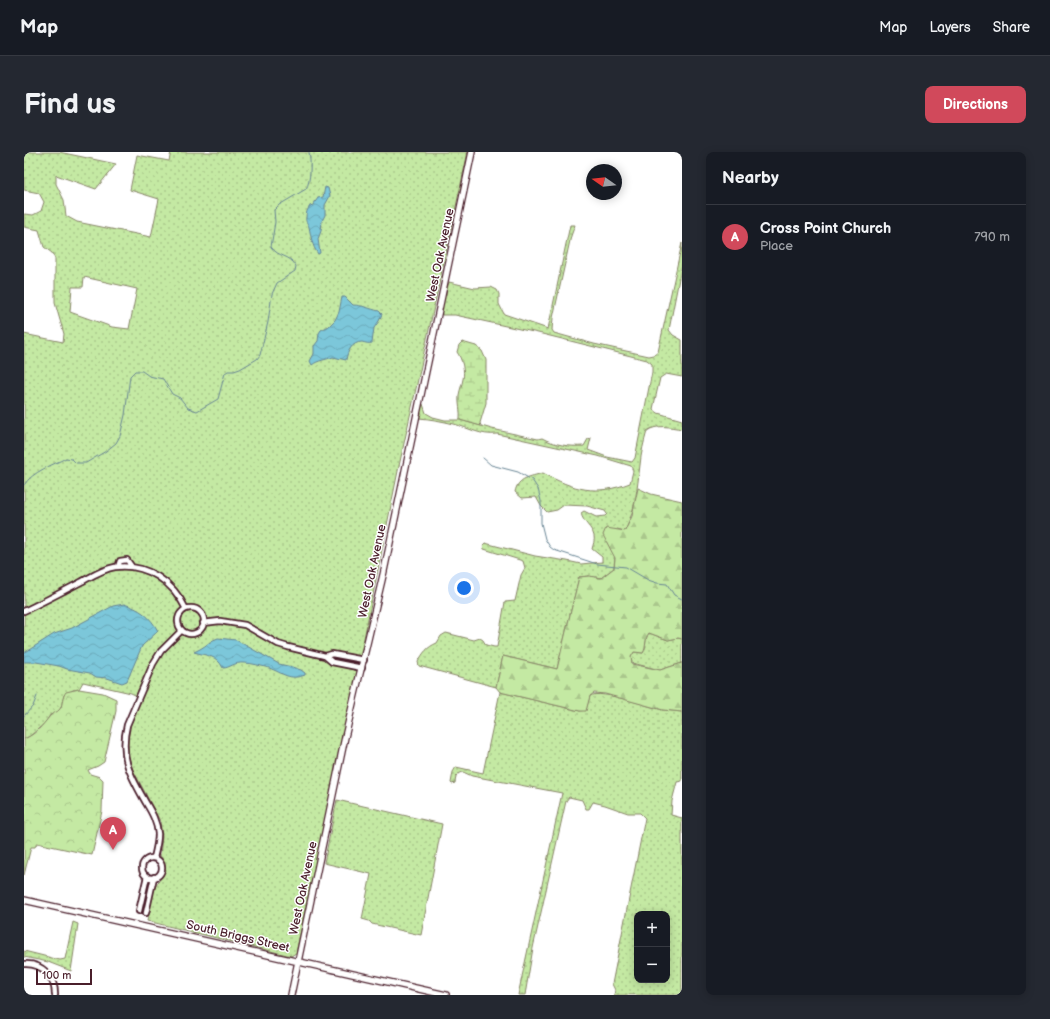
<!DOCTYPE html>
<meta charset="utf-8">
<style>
:root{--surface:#171b24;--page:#242831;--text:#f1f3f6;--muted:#9ea1a6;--line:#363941;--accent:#d1495b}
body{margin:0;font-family:"Balsamiq Sans",sans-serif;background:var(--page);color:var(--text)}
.controls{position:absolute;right:12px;bottom:12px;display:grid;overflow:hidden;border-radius:8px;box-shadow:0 2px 10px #0003}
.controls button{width:36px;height:36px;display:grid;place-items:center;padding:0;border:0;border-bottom:1px solid var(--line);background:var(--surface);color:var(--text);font:20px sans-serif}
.compass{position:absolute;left:562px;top:12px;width:36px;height:36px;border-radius:50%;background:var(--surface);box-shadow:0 2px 10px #0003;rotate:284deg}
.scale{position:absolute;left:12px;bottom:10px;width:56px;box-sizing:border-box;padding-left:4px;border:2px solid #4a1f2b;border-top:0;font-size:11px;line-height:14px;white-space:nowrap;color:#4a1f2b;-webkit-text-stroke:3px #fff;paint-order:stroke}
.you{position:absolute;left:440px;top:436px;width:14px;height:14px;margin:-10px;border:3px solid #fff;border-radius:50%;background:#1a73e8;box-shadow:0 0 0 6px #1a73e833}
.badge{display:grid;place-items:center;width:26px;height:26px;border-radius:50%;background:var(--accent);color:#fff;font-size:13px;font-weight:700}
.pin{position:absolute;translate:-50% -33px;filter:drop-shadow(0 1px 2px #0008)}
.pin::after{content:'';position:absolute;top:21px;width:14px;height:12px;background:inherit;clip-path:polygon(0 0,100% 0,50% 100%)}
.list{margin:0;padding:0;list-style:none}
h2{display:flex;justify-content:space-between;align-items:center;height:52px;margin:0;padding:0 16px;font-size:17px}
h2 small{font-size:13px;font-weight:400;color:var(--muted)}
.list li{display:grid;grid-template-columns:26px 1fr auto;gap:12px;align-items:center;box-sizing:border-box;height:64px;padding:0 16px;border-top:1px solid var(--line)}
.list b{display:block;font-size:15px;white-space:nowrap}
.list p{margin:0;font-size:13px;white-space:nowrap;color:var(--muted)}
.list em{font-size:13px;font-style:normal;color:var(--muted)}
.map{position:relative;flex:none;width:658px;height:843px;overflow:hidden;border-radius:8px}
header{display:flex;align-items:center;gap:24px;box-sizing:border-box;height:56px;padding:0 20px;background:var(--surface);border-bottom:1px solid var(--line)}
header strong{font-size:19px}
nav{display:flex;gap:22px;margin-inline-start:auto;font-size:14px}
.intro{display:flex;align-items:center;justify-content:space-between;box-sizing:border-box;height:96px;padding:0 24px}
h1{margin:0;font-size:28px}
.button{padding:10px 18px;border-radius:8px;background:var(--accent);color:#fff;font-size:14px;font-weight:700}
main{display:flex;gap:24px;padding:0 24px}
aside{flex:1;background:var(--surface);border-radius:8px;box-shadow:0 2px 10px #0003}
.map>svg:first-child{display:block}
.grass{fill:url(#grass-dots);stroke:#878467;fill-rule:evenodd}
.forest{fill:url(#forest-firs);stroke:#878467}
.wetland{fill:url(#wetland-marsh);stroke:#878467}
.park{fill:url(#park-crowns);stroke:#878467}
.water{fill:url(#water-waves);stroke:#678494}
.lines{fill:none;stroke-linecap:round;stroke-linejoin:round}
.stream{stroke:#678494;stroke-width:1}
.minor-casing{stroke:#4a1f2b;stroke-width:8}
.tertiary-casing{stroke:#4a1f2b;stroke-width:8}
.minor{stroke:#fff;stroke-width:4.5}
.tertiary{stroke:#fff;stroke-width:5.5}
.labels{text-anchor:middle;stroke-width:3;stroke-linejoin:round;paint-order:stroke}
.street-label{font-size:12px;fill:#4a1f2b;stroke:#fff}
</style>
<header>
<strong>Map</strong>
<nav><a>Map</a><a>Layers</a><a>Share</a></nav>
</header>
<div class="intro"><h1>Find us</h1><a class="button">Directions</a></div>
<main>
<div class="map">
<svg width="658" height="843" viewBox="0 0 658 843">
<defs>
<pattern id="grass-dots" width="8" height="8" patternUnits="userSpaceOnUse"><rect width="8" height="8" fill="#c4e9a3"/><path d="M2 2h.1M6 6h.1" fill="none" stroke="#aac78c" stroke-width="1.8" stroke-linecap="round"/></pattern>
<pattern id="forest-firs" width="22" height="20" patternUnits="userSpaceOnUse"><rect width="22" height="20" fill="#c4e9a3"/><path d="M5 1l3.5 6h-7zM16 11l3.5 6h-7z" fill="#aac78c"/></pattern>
<pattern id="wetland-marsh" width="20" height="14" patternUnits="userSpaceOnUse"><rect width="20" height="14" fill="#c4e9a3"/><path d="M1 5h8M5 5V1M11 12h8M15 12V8" fill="none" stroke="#aac78c"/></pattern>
<pattern id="park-crowns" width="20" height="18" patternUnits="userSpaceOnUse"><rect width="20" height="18" fill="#c4e9a3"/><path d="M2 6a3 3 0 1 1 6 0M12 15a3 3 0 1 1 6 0" fill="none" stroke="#aac78c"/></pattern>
<pattern id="water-waves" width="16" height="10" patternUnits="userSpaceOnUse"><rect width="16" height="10" fill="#7bc7da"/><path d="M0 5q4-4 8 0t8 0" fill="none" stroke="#6caabb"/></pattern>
</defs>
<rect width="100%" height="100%" fill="#fff"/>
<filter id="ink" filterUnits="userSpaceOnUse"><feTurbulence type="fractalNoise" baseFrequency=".025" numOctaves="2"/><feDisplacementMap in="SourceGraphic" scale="8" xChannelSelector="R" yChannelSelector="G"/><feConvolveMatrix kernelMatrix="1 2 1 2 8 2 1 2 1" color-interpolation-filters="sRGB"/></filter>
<g filter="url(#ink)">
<!-- grass -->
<path class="grass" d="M0 0H35L92 12 72 37 32 23V32L40 48 42 64 53 70 127 85 135 47 106 38 113 3 145 9 147 0H444L375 314 333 521 272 801 267 804 123 769 130 737 139 722 141 714 136 703 138 685 136 669 109 618 104 603V589L106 573 117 546 107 541 59 530 55 537 49 538 40 543 37 556 34 560 26 563 21 571 6 584 0 587V182L39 190 40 182 31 151V107L28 101 20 95 15 78 0 75V62L9 63 17 59 20 50 15 41 0 38ZM60 125 113 137 105 177 88 175 46 160 48 135H59Z
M546 73H551L547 84 529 166 528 178 530 181 570 192 625 204 630 203 634 200 658 91V111L645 178 649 183 658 188V225L642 222 636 226 629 257 634 261 658 268V277C646 275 633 272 623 279 620 290 617 301 616 313 613 337 612 356 601 379L593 377 590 416 577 426 565 424 555 425 533 517 479 504 472 535 395 514 394 510C399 501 403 495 413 491L417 484 422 481 450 488 456 486 459 488 462 493 470 495H473L481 450 491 449 497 423 501 416 499 409 460 397 459 393 461 391 511 404 543 409 557 412 578 410V405L568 397C569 393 571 388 570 384 568 375 559 371 557 361L560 359 572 365 581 364 583 362 581 359 563 354 540 353 533 358 523 360 517 354 512 345 498 346 491 340C494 325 506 325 519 321 550 338 572 344 606 331L609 319 607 314 574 304 473 282C457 284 445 276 430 272 418 269 407 267 395 266L397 254 399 252 402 261 409 265 421 268H436L468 277 514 287 518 286C531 293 545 295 560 294L564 287 567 286 564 298 583 305 608 310 611 306 628 220V212L623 208 514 181 431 163H418L416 159 425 130 451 136 467 135 473 138 475 142V152L480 162 524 177Z
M625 481 644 488 654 486 658 487V511L636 518 608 511 607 505 610 500 619 501C623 495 620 487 625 481Z
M476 540 556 559 562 558 566 544C578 537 624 555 639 558 645 559 652 559 658 560V629L653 630 648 649 647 663 658 666V843H590L591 838 588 832 621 666 616 661H604L581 653 569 650 565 657H562L558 648 545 645 542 649 509 796 501 843H494L538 641 448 624 439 620 434 622 432 624 431 631 428 632 427 631 429 620 432 615 459 621ZM613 762H643V828H613Z
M313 648 418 672 397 783 348 772 345 769 338 767 347 722 300 711Z
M49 770 54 772 47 819 24 810 0 805V799L36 808 41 807Z"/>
<!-- forest -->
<path class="forest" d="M614 336 627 342 658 349V487L654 486 644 488 625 481C620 487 623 495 619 501L610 500 607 505 608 512 636 518 658 511V560L639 558 581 542 570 541 566 544 562 559H556L476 540 472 535 479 504 533 517 555 425 565 424 577 426 590 416 591 406 579 383 582 376 601 379 608 364Z"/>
<!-- wetland -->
<path class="wetland" d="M438 190 452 194 458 199 462 208V251L456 271 457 274 436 268C437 259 434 252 435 243 436 237 438 233 439 227 441 219 438 207 433 200L435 193Z"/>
<!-- park -->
<path class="park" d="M55 537 79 541 92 547V559L80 610 74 614 64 618 66 622 76 625 79 628 78 659 68 703 13 691 11 695H7L0 723V587C12 582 18 574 26 564 28 561 33 561 36 557 39 552 38 545 42 540Z"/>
<!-- water -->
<path class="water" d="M301 35 304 36 306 44 301 53V63L298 69 297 79 294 87 296 101 294 102C288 94 287 84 285 75 284 71 281 70 282 66 282 61 283 58 286 54L289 53 294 46 299 45Z
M318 145H321L329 153C338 153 346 157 355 159L358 162 355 169 350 176 348 191C345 192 342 191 338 190 328 190 323 200 322 208L309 205C302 208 294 208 288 213L286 209 290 202V194L294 189 295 181 297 178 305 174 311 168 315 160Z
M100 452C116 457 126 464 134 479L118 494 103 529 98 531 83 526 72 525 66 521 43 517 35 514 12 510H0V501L30 482 48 476 89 454Z
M194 486 212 488 255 512 268 515 277 518 281 521V523C265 529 259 521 245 516 237 514 228 511 220 511 210 510 206 516 199 516 193 503 183 504 170 500 172 499 174 498 176 497 182 494 187 488 194 486Z"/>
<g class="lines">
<!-- stream -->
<path class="stream" d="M459 306 467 313 494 320 508 328 514 337 517 349V371L521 387 526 395 530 398 573 412 602 415 624 428 633 431 643 432 650 443 658 447
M0 333C9 319 29 313 42 306L48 307 52 311H62L82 299 92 291 96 284 101 263 106 224 111 219H118L125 224 139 227 148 242 156 246 164 256 173 259 194 247 201 221 204 219H210L216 217 233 207 236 203 244 170 248 142 253 131 271 119 272 114C265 102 255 106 247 95L251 70 250 58 255 53 282 37C287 29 287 9 285 0
M0 564 9 554 13 544"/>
<!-- minor casing -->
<g class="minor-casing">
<path id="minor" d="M94 415 96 409 103 408 108 415
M154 469a13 13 0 1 1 26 0a13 13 0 1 1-26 0Z
M0 459C19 450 38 440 57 430 68 424 79 417 91 415 123 411 149 430 162 457
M179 471 196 469 221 473 254 492 264 495 301 504 308 510 338 516
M301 504 308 502 340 508
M130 706C132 698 134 690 134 682 133 670 128 661 122 651 107 624 95 606 103 573L129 512 137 499 158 478
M118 716a10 10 0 1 1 20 0a10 10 0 1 1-20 0Z
M115 759 123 724
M122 761 130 725
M0 812C19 811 31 825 31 843"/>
</g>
<!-- tertiary casing -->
<g class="tertiary-casing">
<path id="tertiary" d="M0 748 422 843
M267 843 321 585 360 419 448 0"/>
</g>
<!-- minor -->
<use href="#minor" class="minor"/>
<!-- tertiary -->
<use href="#tertiary" class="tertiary"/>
</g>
</g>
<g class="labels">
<!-- street labels -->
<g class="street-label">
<text transform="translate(416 103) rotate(-78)" y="4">West Oak Avenue</text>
<text transform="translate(348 419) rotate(-78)" y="4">West Oak Avenue</text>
<text transform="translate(279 736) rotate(-78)" y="4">West Oak Avenue</text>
<text transform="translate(214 784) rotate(13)" y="4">South Briggs Street</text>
</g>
</g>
</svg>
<div class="controls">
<button>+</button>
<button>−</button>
</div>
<svg class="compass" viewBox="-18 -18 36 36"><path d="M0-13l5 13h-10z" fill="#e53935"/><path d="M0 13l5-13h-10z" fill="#9ea1a6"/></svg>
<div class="scale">100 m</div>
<div class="you"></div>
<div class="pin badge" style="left:89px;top:698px">A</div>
</div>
<aside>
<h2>Nearby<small></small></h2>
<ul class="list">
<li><span class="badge">A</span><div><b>Cross Point Church</b><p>Place</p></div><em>790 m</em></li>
</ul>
</aside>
</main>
